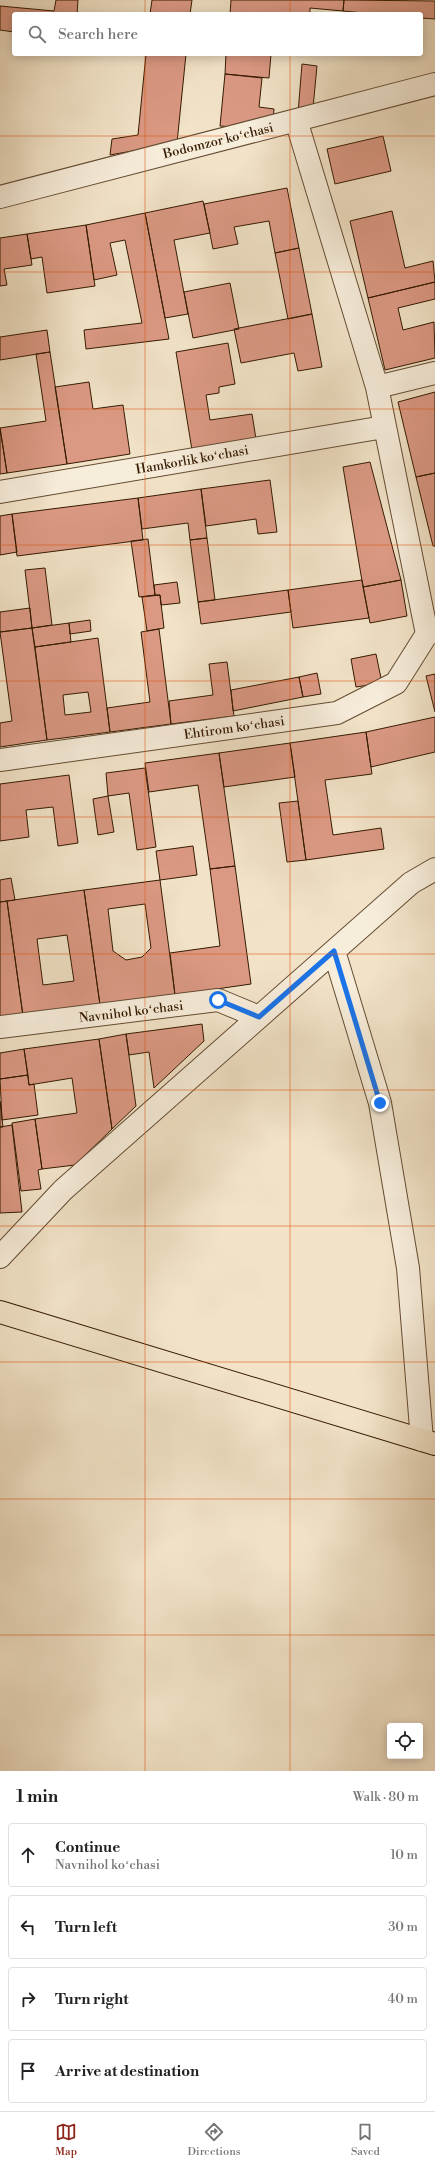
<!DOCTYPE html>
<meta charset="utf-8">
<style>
:root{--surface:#fff;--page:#f2f2f2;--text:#202124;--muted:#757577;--line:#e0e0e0;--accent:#8f2418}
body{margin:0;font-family:"Libre Bodoni",serif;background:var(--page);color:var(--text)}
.controls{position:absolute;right:12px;bottom:12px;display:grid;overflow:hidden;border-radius:4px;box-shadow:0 2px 10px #0003}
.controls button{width:36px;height:36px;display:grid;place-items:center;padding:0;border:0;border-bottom:1px solid var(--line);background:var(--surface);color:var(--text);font:20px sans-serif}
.stop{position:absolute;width:12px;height:12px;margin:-9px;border:3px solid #1a73e8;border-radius:50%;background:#fff}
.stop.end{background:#1a73e8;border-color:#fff;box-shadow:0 1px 4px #0008}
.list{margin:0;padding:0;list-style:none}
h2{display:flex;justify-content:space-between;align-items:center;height:52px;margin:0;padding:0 16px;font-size:17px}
h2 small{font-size:13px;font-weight:400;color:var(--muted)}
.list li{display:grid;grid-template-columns:26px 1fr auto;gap:12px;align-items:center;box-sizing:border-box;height:64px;margin:0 8px 8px;padding:0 8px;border:1px solid var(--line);border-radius:4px}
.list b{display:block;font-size:15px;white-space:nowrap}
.list p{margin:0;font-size:13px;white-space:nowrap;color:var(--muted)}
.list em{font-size:13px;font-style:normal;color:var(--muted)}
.icon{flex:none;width:22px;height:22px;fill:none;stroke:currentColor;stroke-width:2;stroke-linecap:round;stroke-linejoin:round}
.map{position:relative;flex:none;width:435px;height:1771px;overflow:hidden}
.search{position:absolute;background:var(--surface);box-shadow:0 2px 10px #0003;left:12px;right:12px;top:12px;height:44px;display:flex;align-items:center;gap:10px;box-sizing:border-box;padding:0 14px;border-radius:4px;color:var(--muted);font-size:15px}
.sheet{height:340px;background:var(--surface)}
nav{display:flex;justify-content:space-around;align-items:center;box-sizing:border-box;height:56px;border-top:1px solid var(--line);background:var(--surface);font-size:11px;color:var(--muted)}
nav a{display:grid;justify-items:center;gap:2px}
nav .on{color:var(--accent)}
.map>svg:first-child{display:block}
.building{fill:#db9984;stroke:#351a00;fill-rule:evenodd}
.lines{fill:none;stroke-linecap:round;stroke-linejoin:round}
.minor-casing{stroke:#644c32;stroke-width:24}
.major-casing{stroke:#351a00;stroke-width:24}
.minor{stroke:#f7eddb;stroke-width:22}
.major{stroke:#f2e3c8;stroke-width:22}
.route{stroke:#1a73e8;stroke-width:5}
.grid{fill:none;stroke:#df560b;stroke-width:1;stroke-opacity:0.55}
.labels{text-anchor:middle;stroke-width:3;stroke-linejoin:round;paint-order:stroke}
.street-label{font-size:13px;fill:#351a00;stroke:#f7eddb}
</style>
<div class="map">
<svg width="435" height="1771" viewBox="0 0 435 1771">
<rect width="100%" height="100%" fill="#f2e3c8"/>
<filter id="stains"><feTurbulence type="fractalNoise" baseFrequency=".005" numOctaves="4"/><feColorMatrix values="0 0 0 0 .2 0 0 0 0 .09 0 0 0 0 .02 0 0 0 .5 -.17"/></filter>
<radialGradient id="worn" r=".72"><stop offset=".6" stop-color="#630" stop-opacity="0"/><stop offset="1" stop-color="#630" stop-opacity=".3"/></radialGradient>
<!-- building -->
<path class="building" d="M56 0H78L77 14H14V32L0 30V6L54 11Z
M152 0H192L190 14H150Z
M231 0H344L343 11 310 8V14H230Z
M344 0 435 1V19L421 18V14H375L343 11Z
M146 54H186L177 143 110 155 112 139 138 135Z
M226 54H271L269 78 225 74Z
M302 64 317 66 313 108 298 113Z
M225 74 262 78 259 107 274 109 273 122 247 128 220 126Z
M383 136 391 171 335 184 327 149Z
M287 188 299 248 275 253 269 221 234 227 238 244 213 249 204 204Z
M203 201 210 233 174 240 188 314 165 318 145 213Z
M392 211 405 268 433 261 435 282 368 298 350 221Z
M145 213 169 339 86 349 84 330 142 323 125 240 110 243 117 275 94 280 86 225Z
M86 225 95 286 47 293 42 257 31 259 27 234Z
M27 234 32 265 4 269 7 285 0 286V238Z
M299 248 312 314 288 319 275 253Z
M435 282V299L398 308 403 330 434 322 435 358 385 370 368 298Z
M230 283 239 329 193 338 184 292Z
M312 314 322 367 298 371 294 353 241 363 234 329Z
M47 330 50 352 0 360V337Z
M228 343 235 384 219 387V393L206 395 210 420 252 414 256 439 192 450 176 352Z
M50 352 67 464 7 473 0 428 46 421 36 354Z
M89 382 93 409 123 405 130 454 67 464 55 387Z
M435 392V473L416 477 398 402Z
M0 428 7 473 0 474Z
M370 462 401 580 363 587 343 467Z
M435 473V546H433L416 477Z
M270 480 277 532 258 534 256 519 206 526 201 489Z
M201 489 207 538 190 540 188 523 142 529 138 498Z
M138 498 143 540 17 556 12 514Z
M12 514 17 552 0 555V516Z
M207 538 215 600 198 602 190 540Z
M148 539 155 595 139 597 131 541Z
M45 568 52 625 32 628 25 570Z
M362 580 369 618 293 628 288 590Z
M401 580 407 616 370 623 363 587Z
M177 582 180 603 161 605 160 595H155L154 585Z
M288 590 291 612 201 624 198 602Z
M160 595 164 628 147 631 142 597Z
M30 608 32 628 0 632V612Z
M90 620 91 631 70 634 69 623Z
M69 623 71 642 35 647 32 628Z
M32 628 47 740 0 747V723L12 721 0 632Z
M159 629 171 724 110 732 107 708 150 702 141 632Z
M98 638 110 732 47 740 35 647ZM88 692 91 712 65 715 63 695Z
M376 654 382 683 356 687 351 659Z
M227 662 234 716 171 724 169 701 213 695 209 664Z
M317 673 321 694 303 697 299 677Z
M435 674V712L426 676Z
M299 677 303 697 233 711 231 690Z
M435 717V752L371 767 366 732Z
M366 732 372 774 325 780 333 835 381 828 384 849 306 860 290 743Z
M290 743 295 777 224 787 219 753Z
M219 753 235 866 210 869 198 785 149 792 145 763Z
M145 768 156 847 137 850 129 793 108 796 106 773Z
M69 775 78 843 58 846 53 807 26 810 29 837 0 841V784Z
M108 796 114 832 98 835 93 799Z
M298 801 306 860 287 862 279 803Z
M193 846 197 875 160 880 156 851Z
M235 866 251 984 175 995 170 953 220 946 210 869Z
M11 878 15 900 0 902V880Z
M160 880 175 995 100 1005 84 890ZM145 904 151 948 142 957 126 960 113 951 108 909Z
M84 890 100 1005 23 1016 7 901ZM67 935 74 981 43 985 37 939Z
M7 901 23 1016 0 1019V902Z
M202 1024 204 1041 154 1088 149 1052 129 1055 126 1034Z
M126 1034 136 1106 112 1129 99 1039Z
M99 1039 112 1129 75 1165 42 1169 35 1119 77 1113 72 1078 29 1085 24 1049Z
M24 1049 28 1075 0 1079V1053Z
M28 1075 29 1085 34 1084 38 1115 2 1120 0 1079Z
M0 1101 3 1127H0Z
M35 1119 42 1169 38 1170 41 1189 21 1191 12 1123Z
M12 1125 22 1212 0 1213V1127Z"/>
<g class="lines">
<!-- minor casing -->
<g class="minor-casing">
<path id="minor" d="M296 120 377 387 427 634
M0 197 435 84
M377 387 435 373
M0 492 384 427
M0 760 337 713 396 683 427 634 435 632
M334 951 380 1103 408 1268 422 1440
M0 1027 218 1000 259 1017
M0 1257 63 1190 411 883 435 869"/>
</g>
<!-- major casing -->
<g class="major-casing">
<path id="major" d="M0 1312 435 1444"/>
</g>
<!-- minor -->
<use href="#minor" class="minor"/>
<!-- major -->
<use href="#major" class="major"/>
</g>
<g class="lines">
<!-- route -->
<path class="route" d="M218 1000 259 1017 334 951 380 1103"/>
</g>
<!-- grid -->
<path class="grid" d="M145 0V14M290 0V14M145 54V1771M290 54V1771M0 136H435M0 272H435M0 409H435M0 545H435M0 681H435M0 817H435M0 954H435M0 1090H435M0 1226H435M0 1362H435M0 1499H435M0 1635H435"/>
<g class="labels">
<!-- street labels -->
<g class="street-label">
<text transform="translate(218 140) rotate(-14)" y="5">Bodomzor koʻchasi</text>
<text transform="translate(192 459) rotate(-10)" y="5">Hamkorlik koʻchasi</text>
<text transform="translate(234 727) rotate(-8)" y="5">Ehtirom koʻchasi</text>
<text transform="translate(131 1011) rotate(-7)" y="5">Navnihol koʻchasi</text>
</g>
</g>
<rect width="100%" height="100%" filter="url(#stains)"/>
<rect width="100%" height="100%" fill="url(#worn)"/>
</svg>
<div class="controls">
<button><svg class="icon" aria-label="locate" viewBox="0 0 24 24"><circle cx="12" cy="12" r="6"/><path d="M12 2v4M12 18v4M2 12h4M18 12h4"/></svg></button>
</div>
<div class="stop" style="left:218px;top:1000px"></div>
<div class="stop end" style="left:380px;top:1103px"></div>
<div class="search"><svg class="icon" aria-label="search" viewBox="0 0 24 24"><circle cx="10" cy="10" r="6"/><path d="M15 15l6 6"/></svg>Search here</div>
</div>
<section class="sheet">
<h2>1 min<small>Walk · 80 m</small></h2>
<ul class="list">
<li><svg class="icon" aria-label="ahead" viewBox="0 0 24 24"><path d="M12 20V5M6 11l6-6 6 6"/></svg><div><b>Continue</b><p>Navnihol koʻchasi</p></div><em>10 m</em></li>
<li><svg class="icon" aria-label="left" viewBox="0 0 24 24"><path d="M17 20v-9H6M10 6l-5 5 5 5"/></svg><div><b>Turn left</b></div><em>30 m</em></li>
<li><svg class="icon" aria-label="right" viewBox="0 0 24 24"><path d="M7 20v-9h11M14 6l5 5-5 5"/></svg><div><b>Turn right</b></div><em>40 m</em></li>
<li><svg class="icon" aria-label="arrive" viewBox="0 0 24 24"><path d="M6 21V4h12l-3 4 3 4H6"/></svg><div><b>Arrive at destination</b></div></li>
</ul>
</section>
<nav>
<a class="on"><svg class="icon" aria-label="map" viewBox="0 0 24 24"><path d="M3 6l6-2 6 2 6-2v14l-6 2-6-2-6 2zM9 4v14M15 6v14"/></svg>Map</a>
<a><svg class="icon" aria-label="directions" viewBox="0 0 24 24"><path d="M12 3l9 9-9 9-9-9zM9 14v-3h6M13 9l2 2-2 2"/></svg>Directions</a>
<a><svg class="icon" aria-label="saved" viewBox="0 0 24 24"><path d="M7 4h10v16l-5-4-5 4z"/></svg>Saved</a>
</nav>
